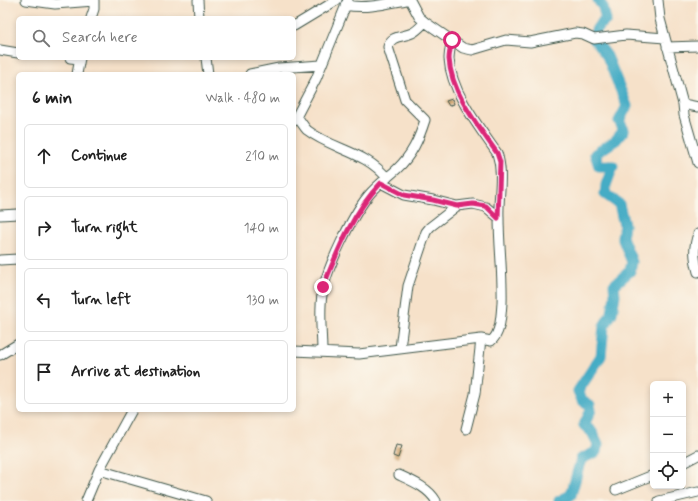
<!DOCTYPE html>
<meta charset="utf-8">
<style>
:root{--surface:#fff;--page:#f6f6f6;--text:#222;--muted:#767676;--line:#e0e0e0}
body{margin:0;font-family:Mynerve,sans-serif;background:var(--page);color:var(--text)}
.controls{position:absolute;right:12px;bottom:12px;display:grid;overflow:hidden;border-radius:6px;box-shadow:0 2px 6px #0003}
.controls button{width:36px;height:36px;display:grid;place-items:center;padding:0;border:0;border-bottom:1px solid var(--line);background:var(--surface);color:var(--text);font:20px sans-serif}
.stop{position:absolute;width:12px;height:12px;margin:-9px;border:3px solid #db2777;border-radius:50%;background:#fff}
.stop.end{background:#db2777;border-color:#fff;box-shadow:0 1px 4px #0008}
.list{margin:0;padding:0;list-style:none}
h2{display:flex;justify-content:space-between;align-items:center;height:52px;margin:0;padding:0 16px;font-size:17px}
h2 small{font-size:13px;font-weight:400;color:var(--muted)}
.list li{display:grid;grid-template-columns:26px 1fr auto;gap:12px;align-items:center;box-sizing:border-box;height:64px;margin:0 8px 8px;padding:0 8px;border:1px solid var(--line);border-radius:6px}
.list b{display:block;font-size:15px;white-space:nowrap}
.list em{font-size:13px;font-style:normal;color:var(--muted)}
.icon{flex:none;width:22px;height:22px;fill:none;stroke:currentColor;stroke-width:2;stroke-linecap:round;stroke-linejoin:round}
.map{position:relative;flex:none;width:698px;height:501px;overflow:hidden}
.search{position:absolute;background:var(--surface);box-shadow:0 2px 6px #0003;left:16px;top:16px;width:280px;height:44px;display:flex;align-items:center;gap:10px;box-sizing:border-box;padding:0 14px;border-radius:6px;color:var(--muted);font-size:15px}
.panel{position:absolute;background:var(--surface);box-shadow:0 2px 6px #0003;left:16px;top:72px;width:280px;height:340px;border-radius:6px}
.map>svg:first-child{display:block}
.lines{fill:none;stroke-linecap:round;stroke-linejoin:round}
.river{stroke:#45acc5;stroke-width:11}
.building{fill:#cea36d}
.minor-casing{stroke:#3f564a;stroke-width:11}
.minor{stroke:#fff;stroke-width:9}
.route{stroke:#db2777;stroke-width:5}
</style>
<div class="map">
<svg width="698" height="501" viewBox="0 0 698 501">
<rect width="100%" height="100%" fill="#fbf7ec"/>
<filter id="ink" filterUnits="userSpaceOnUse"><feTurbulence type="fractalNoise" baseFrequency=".025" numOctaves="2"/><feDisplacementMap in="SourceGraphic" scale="8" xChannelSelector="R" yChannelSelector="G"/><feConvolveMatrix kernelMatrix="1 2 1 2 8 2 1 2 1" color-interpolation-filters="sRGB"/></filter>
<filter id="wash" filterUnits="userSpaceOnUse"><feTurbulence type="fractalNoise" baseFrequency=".012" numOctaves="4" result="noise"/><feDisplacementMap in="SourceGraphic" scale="16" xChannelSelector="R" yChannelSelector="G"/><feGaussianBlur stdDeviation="0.9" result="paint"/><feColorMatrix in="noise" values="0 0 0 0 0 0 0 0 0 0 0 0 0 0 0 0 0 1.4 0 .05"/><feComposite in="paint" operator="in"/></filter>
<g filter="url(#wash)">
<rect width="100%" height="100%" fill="#f6e1c9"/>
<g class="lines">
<!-- river -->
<path class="river" d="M559 501 571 495 581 459 596 452 598 444 592 432 584 425 591 410 590 405 582 400 578 391 601 356 604 326 612 313 615 295 614 285 630 271 632 262 622 237 624 225 619 204 605 194 606 185 613 166H599L595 154 616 140 624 130 619 121 627 106 607 56 594 39C595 30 598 25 606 20L603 7 598 0"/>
</g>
<g id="blocks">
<!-- building -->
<path class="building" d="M452 99 454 104 449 106 446 101Z
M396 445 402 446 398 458 393 456Z"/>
</g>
</g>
<g filter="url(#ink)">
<use href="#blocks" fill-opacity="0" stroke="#3f564a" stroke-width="1"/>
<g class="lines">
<!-- minor casing -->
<g class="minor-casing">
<path id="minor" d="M26 0 55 4 94 1
M198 0 199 18
M410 0 419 17 425 22 463 48 472 50 506 40 530 42 575 33 583 34 594 39 626 35 665 38
M658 0 660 19 683 104 684 115 698 163
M345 5C366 9 385 4 406 0
M91 18 94 9V0
M294 26 337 0
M667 47 698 46
M0 50 18 53
M70 58 80 59
M206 58 208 74
M77 74 80 58
M250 74 279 68 321 65
M683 104 698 107
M297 117C301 121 303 126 307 130 333 150 365 151 387 178
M294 121 316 79 348 0
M381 183 404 195 433 200 457 206 473 204 486 207 499 218
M0 215 18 214
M698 234C693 248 694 257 698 272
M0 260 18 259
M400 348 408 286 426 232 430 227 457 206
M294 351 359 354 481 339 491 341C501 334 501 314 502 303 503 275 499 246 499 217 498 196 504 174 497 153 479 127 451 92 449 59 449 53 451 46 451 40
M322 352C322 334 319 313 322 295 326 269 352 216 368 196 376 186 387 178 397 169 412 155 419 139 425 120L405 100 388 47C390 35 404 37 412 33 417 31 421 26 425 22
M0 355 18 344
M466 429 475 394 481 339
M683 463 698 455
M99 470 206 501
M399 475C412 481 429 488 436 501
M616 490 653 475
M86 501 99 470 132 410
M659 501 698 492"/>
</g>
<!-- minor -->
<use href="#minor" class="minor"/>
</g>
</g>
<g class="lines" filter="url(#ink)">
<!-- route -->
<path class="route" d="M323 287C338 250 353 212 381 183L404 195 433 200 457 206 473 204 486 206 498 218 500 162 497 153C479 127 451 93 449 59 449 53 451 46 452 40"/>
</g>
</svg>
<div class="controls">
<button>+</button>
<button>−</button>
<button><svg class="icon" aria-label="locate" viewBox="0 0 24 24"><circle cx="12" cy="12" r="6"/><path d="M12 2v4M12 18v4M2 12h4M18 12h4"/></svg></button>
</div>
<div class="stop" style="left:452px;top:40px"></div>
<div class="stop end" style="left:323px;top:287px"></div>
<div class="search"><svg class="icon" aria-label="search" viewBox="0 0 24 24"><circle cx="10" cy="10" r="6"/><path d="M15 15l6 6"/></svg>Search here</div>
<section class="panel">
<h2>6 min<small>Walk · 480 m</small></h2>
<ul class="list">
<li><svg class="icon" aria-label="ahead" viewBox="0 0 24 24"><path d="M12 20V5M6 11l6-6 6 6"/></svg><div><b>Continue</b></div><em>210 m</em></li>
<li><svg class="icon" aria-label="right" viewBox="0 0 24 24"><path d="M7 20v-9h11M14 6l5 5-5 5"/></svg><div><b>Turn right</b></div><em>140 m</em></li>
<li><svg class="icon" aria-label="left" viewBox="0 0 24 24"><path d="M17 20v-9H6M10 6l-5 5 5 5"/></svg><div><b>Turn left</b></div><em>130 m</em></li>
<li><svg class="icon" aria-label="arrive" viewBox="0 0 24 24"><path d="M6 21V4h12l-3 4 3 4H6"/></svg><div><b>Arrive at destination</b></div></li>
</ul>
</section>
</div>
